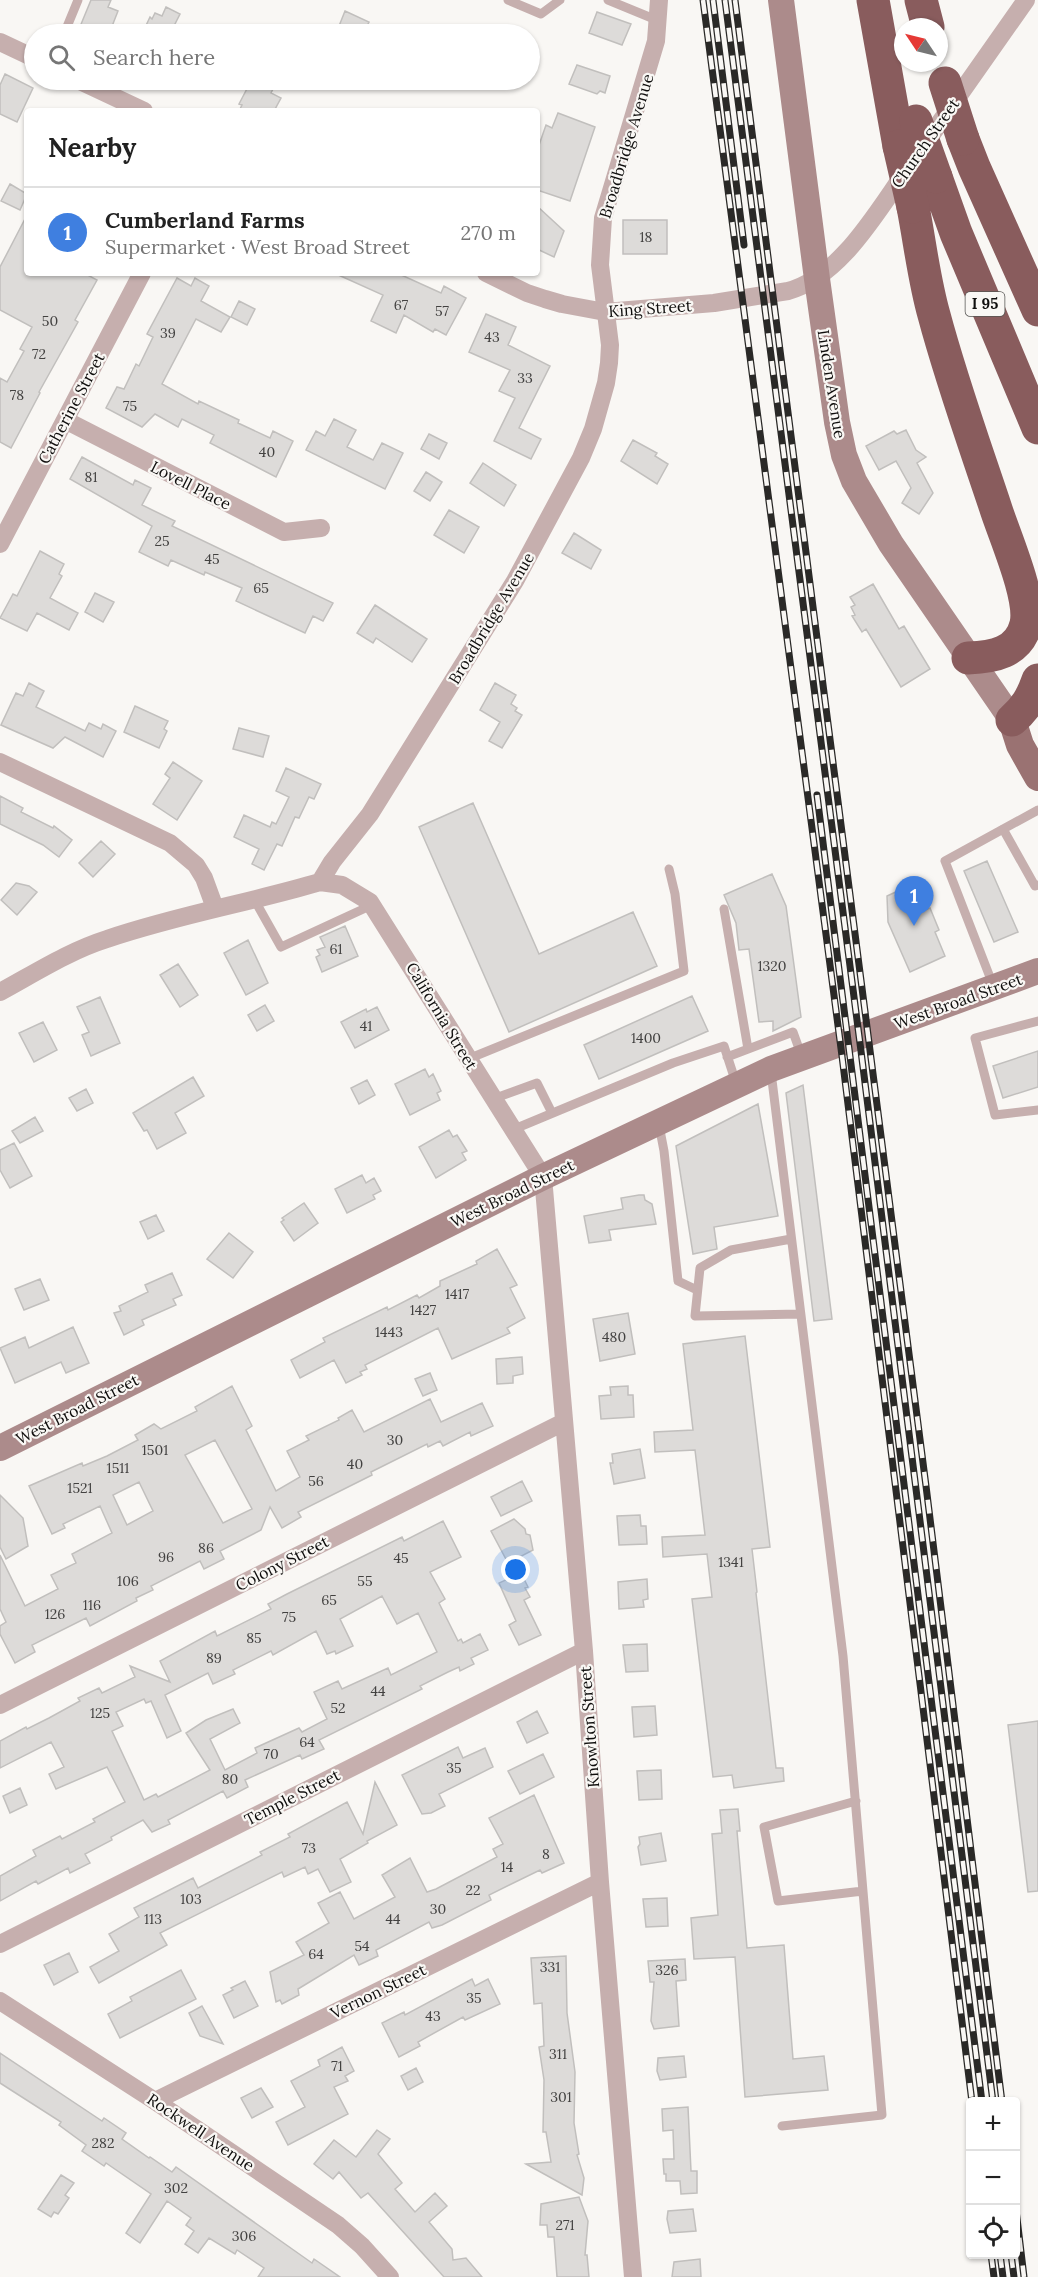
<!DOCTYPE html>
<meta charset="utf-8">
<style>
:root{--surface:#fff;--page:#f6f6f6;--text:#222;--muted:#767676;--line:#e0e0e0;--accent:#a05d2d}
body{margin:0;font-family:Lora,serif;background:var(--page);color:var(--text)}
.controls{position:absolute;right:18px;bottom:18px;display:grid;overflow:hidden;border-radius:6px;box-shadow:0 2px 4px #0004}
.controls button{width:54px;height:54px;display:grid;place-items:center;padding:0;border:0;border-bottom:2px solid var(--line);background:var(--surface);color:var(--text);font:30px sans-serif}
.compass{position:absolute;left:894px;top:18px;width:54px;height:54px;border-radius:50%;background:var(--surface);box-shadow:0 2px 4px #0004;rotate:305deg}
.you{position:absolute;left:516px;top:1570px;width:21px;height:21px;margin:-15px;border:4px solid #fff;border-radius:50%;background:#1a73e8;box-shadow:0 0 0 9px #1a73e833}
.badge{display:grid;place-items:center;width:39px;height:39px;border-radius:50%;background:var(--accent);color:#fff;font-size:20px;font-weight:700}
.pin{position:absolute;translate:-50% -50px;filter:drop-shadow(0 2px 3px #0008)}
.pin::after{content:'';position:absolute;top:32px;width:21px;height:18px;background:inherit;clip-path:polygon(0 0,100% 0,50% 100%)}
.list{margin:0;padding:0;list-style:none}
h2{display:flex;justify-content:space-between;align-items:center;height:78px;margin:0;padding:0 24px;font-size:26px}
h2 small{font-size:20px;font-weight:400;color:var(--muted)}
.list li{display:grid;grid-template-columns:39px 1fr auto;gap:18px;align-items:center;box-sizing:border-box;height:90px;padding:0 24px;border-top:2px solid var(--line)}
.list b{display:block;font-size:22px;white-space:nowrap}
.list p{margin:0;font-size:20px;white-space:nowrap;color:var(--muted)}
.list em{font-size:20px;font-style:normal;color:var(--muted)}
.icon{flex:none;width:33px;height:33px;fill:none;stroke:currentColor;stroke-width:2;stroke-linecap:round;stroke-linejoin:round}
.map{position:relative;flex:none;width:1038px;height:2277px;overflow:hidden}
.search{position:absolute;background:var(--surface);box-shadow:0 2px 4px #0004;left:24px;top:24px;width:516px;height:66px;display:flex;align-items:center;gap:15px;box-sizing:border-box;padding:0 21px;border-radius:33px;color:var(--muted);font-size:22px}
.panel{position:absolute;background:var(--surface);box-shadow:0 2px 4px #0004;left:24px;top:108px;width:516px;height:168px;border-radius:6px}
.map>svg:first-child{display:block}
.building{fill:#dddbd9;stroke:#c1bfbd;stroke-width:1.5;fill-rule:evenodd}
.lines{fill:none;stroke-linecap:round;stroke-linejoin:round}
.lane{stroke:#c6afae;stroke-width:9}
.street{stroke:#c6afae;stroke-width:18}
.secondary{stroke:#ac8b8b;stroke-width:26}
.primary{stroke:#9a7272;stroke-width:28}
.highway{stroke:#895c5d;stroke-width:33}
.rail-casing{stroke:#2a2927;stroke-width:7}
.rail{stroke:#f9f7f4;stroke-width:4.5;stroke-dasharray:14;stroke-linecap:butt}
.highway-bridge{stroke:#895c5d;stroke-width:33}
.labels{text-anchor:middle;stroke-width:4.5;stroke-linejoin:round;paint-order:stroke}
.number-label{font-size:14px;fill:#424140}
.shield{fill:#f9f7f4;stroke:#555452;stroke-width:1.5}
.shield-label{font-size:15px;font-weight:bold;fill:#0f0e0d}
.street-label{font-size:16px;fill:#0f0e0d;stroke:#f9f7f4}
</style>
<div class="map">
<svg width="1038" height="2277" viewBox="0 0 1038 2277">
<rect width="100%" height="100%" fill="#f9f7f4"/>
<!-- building -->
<path class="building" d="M91 0H111L108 7 118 11 109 34H77Z
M166 7 180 14 173 28 186 34H142L150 17 152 19 155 13 162 16Z
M345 11 369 22 363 34H345L337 31Z
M597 12 631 24 622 45 589 33Z
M577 65 610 76 605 93 600 91 597 94 569 84Z
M5 74 33 88 17 122 0 114V85Z
M254 80 274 87 271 93 281 98 274 111H239L242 105 239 104 250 83Z
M558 113 595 127 570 201 537 190V151L546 125 552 128Z
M10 184 27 194 20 210 1 201Z
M537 206 564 231 554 257 537 249Z
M27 215V273H84L97 280 75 320 78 322 39 392 40 393 11 448 0 442V378L7 382 24 351 20 349 32 327 0 310V267Z
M623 220H667V254H623Z
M334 273H397L441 293 444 286 466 298 446 335 435 329 433 332 404 315 396 333 371 321 383 295Z
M177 278 191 286 195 278 209 286 201 301 230 317 221 332 196 319 162 384 198 404 199 401 239 420 238 423 270 438 273 431 293 441 276 477 210 443 214 435 182 419 178 427 155 414 142 427 106 408 117 387 124 389 136 364 139 366 153 337 147 334Z
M239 301 255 309 247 325 231 317Z
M486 314 516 327 508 345 550 366 519 428 541 439 531 459 494 441 515 398 499 391 510 370 469 352Z
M334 419 356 430 347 447 373 460 382 443 403 453 385 489 306 450 316 431 325 436Z
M906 430 916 450 926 457 917 463 933 493 919 514 902 503 911 488 896 461 879 470 866 446 894 431 897 434Z
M429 434 447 443 439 459 421 449Z
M633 440 657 453 655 456 668 464 657 484 621 461Z
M82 457 133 485 135 480 151 488 142 505 175 521 172 526 333 603 323 621 313 616 305 633 236 601 242 588 205 572 204 575 171 560 168 566 139 552 152 526 70 479Z
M483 463 516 485 504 506 470 483Z
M426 472 442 482 430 501 414 491Z
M449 510 479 527 464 553 434 535Z
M574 533 601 550 591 569 562 553Z
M40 551 64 564 59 574 62 576 50 598 78 613 69 630 37 613 27 631 0 618 13 594 17 596Z
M873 584 899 629 904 626 930 669 901 687 866 629 862 632 852 616 855 615 851 607 855 605 850 597Z
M95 593 114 602 103 622 85 612Z
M375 605 427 639 412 662 376 638 373 643 357 633Z
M29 683 44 691 36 707 85 731 89 723 101 729 103 724 116 731 103 757 65 737 53 748 1 725 16 693 23 696Z
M495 683 516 695 511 704 517 708 515 711 522 715 502 748 489 741 500 722 480 710Z
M135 706 168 721 164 729 167 731 159 748 124 732Z
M239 728 269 736 263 757 233 749Z
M173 762 202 781 177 820 153 804 170 778 165 774Z
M286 768 321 784 314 799 309 797 299 818 295 817 282 846 277 844 264 870 252 864 259 849 234 837 244 815 270 827 272 822 276 824 289 797 276 791Z
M0 796 23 808 21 812 53 828 54 826 72 840 59 857 43 845 0 824Z
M473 803 539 954 633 912 657 966 509 1032 419 827Z
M101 841 115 854 93 877 79 863Z
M987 861 1018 932 994 942 964 871Z
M772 874 786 906 801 1017 773 1031V1021L759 1022 749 949 739 950 736 923 724 895Z
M16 883 29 886 37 892 17 915 1 900Z
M913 884 925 910 930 908 939 930 935 932 945 956 910 972 888 922 887 896Z
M345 926 358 956 322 972 316 957 320 955 317 950 325 947 320 937Z
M248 940 268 983 246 995 224 953Z
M178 964 198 995 180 1007 160 975Z
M692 996 708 1031 599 1079 584 1045Z
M100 997 120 1043 91 1056 82 1035 89 1032 77 1007Z
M265 1005 274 1021 257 1031 248 1015Z
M377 1007 389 1030 355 1048 341 1022 366 1009 367 1012Z
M43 1022 57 1050 34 1062 19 1033Z
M1038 1051V1087L1003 1098 993 1066Z
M425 1069 429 1077 433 1074 441 1091 437 1093 440 1100 410 1115 395 1084Z
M193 1077 204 1096 175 1113 186 1133 157 1149 147 1130 144 1131 133 1113Z
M367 1080 375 1095 359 1104 351 1088Z
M803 1085 832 1319 814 1321 786 1093Z
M86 1089 93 1103 77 1111 69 1098Z
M758 1104 778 1216 714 1227 717 1249 693 1254 676 1146Z
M35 1117 43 1131 20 1143 12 1131Z
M449 1130 453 1137 457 1135 467 1151 462 1153 466 1160 436 1178 419 1147Z
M14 1143 32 1176 10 1188 0 1170V1150Z
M362 1175 366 1183 374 1178 381 1191 373 1195 375 1199 347 1213 335 1189Z
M639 1195H644L645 1200 652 1204 656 1224 609 1230 611 1240 589 1243 584 1216 623 1209 621 1198Z
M304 1203 318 1223 294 1241 281 1222 284 1220 282 1218Z
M156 1215 164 1231 148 1239 140 1222Z
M229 1233 253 1252 233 1278 207 1259Z
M497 1249 517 1285 510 1288 525 1318 507 1328 510 1333 452 1359 438 1328 365 1365 367 1369 360 1372 362 1375 346 1383 334 1360 300 1378 291 1360 325 1342 323 1338 387 1307 388 1310 417 1295 419 1298 440 1286V1281L477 1264 476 1261Z
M172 1273 182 1295 173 1299 176 1305 142 1320 144 1325 124 1335 114 1313 121 1311 119 1306 148 1292 145 1285Z
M40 1279 49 1300 24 1310 15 1289Z
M628 1313 635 1354 600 1361 593 1319Z
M73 1327 89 1363 66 1373 61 1362 15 1383 0 1348 25 1337 29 1348Z
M745 1336 770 1547 752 1549 757 1592 756 1593 776 1768H783L784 1781 734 1788 732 1775 713 1777 692 1599 712 1597 707 1554 663 1557 662 1537 705 1535 695 1450 655 1452 654 1432 693 1430 683 1344Z
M522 1357 523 1374 513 1376V1383L497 1384 496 1359Z
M430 1373 437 1390 423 1396 415 1379Z
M232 1386 252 1426 246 1430 276 1491 300 1477 287 1451 309 1440 306 1436 339 1420 338 1418 352 1410 364 1432 430 1399 441 1422 482 1403 493 1426 471 1436 470 1432 443 1446 440 1441 428 1447 427 1444 371 1472 372 1475 298 1512 301 1517 282 1528 270 1507 261 1530 220 1551 224 1559 204 1569 200 1561 151 1586 153 1590 136 1598 137 1601 90 1626 86 1618 32 1645 35 1652 15 1663 0 1634V1626L6 1622 0 1609V1555L25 1606 58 1589 51 1575 76 1563 72 1554 112 1533 100 1506 63 1524 65 1528 52 1534 29 1486 82 1463 83 1466 107 1456 138 1440 135 1435 154 1424 161 1429 197 1411 195 1407ZM215 1440 252 1509 223 1523 185 1455ZM139 1482 153 1511 127 1525 113 1495Z
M628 1386V1395H633L634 1417 601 1419 599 1396 611 1395 610 1387Z
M640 1449 645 1478 614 1484 610 1463H613L612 1454Z
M522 1481 532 1501 501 1516 491 1497Z
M0 1495 23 1518 28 1546 6 1559 0 1547Z
M640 1515 641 1526H646L647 1544 619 1545 617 1516Z
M514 1519 525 1529 526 1534 530 1535 533 1550 508 1563 491 1531Z
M443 1521 461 1557 430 1572 445 1599 439 1603 458 1641 461 1639 463 1643 480 1634 488 1650 471 1658 474 1664 460 1671 459 1667 448 1672 420 1686 422 1689 319 1740 324 1749 302 1759 300 1755 245 1780 248 1787 227 1798 223 1791 168 1820 170 1824 152 1832 143 1820 111 1837 112 1840 85 1854 90 1863 70 1873 68 1868 38 1884 36 1881 0 1901V1876L36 1856 33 1850 60 1836 62 1839 95 1822 93 1819 125 1802 107 1767 56 1789 49 1774 64 1767 51 1742 0 1768V1741L26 1727 27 1729 49 1718 80 1701 78 1698 99 1688 102 1693 135 1677 130 1666 170 1682 160 1661 215 1631 217 1636 271 1609 268 1604 287 1594 402 1537 404 1541ZM382 1596 397 1624 418 1613 437 1652 391 1675 388 1668 342 1689 338 1681 314 1692 327 1719 302 1732 299 1728 255 1748 257 1753 225 1770 210 1739 240 1723 233 1709 206 1720 186 1733 210 1770 158 1797 156 1794 144 1800 112 1731 123 1726 116 1712 144 1699 146 1703 151 1701 167 1738 181 1731 165 1695 208 1673 213 1684 235 1674 233 1670 271 1651 273 1655 316 1631 327 1654 335 1651 336 1654 353 1646 340 1619Z
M521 1573 528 1587 525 1588 530 1597 524 1600 541 1635 519 1645 509 1625 516 1621 499 1583Z
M647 1579 648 1599 643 1600 644 1607 619 1609 618 1582Z
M647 1644 648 1671 626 1672 623 1645Z
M655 1706 657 1735 634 1737 632 1707Z
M537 1711 548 1733 527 1743 517 1722Z
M1038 1721V1891L1028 1892 1008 1725Z
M458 1747 463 1758 485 1748 493 1767 439 1794 445 1806 431 1813 422 1814 402 1775Z
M543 1754 554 1777 520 1794 508 1771Z
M661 1770 662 1799 639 1800 637 1771Z
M375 1782 397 1825 367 1841 368 1843 340 1859 351 1882 330 1892 318 1869 308 1874 305 1867 284 1877 282 1872 160 1933 167 1945 99 1983 90 1967 119 1951 109 1934 139 1917 134 1908 193 1878 198 1888 262 1855 260 1852 290 1837 288 1834 347 1802 363 1834Z
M20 1788 27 1805 10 1813 3 1796Z
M534 1795 564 1863 542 1873 540 1870 489 1895 491 1900 442 1925 432 1928 429 1922 376 1950 378 1956 359 1965 354 1955 298 1989 299 1995 282 2004 280 2000 276 2002 270 1972 304 1955 296 1942 329 1923 318 1903 340 1892 354 1919 395 1897 382 1875 410 1858 427 1892 436 1889 497 1857 493 1849 503 1844 489 1818Z
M738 1809 740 1831H737L747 1948 784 1945 793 2059 824 2056 828 2090 745 2097 735 1957 694 1959 691 1918 718 1915 712 1834 722 1833 720 1810Z
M661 1833 666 1861 641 1865 638 1847 640 1844 639 1837Z
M667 1898 668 1926 646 1927 643 1899Z
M69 1953 78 1972 54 1985 44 1965Z
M566 1956 567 2013 575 2072 574 2123 579 2154 577 2155 584 2178 582 2195 526 2164 551 2162 546 2132H543L544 2080 539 2047 544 2046 542 2003 534 2004 531 1958Z
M685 1959 686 1980 676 1981 679 2026 654 2029 651 2021 654 1982H650L648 1961Z
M181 1970 196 1999 120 2038 108 2014 132 2001 130 1997Z
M472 1979 475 1986 488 1979 500 2004 465 2020 463 2017 418 2042 420 2046 399 2057 382 2023 404 2012 405 2015Z
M245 1981 258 2006 234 2018 223 1995 233 1990 231 1988Z
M202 2006 223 2044 200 2036 189 2013Z
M342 2047 354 2071 345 2076 348 2081 334 2087 348 2114 288 2145 276 2122 305 2107 291 2081 320 2066 318 2060Z
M0 2053 102 2121 104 2118 126 2133 122 2139 149 2158 150 2157 172 2172 176 2167 312 2263 314 2259 340 2277H258L264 2268 237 2250 235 2254 209 2238 198 2253 185 2244 194 2231 186 2225 191 2218 167 2201 140 2243 126 2233 151 2194 106 2163 104 2166 82 2151 86 2145 59 2125 61 2122 0 2083Z
M684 2056 686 2077 660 2080 657 2071 658 2058Z
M416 2068 423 2082 408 2090 401 2076Z
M261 2088 273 2107 252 2118 241 2098Z
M688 2107 691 2171H697V2193L681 2194 680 2181H666V2174H664L663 2159H674L673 2130 663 2131 662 2109Z
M377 2130 390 2139 378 2154 402 2183 395 2189 415 2212 435 2193 447 2206 429 2222 452 2249 453 2260 466 2258 482 2277H444L368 2193 361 2198 339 2172 333 2179 314 2164 334 2140 356 2157Z
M61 2175 74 2183 65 2195 69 2198 58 2214 54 2212 51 2217 38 2209Z
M579 2197 588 2221 585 2255H587L589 2277H557L554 2237H548L547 2225H540L541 2204Z
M693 2209 696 2231 670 2233 667 2219 668 2211Z
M700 2259 701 2277H672L674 2262Z"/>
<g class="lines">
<!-- lane -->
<path class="lane" d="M508 0 541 14 560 0
M608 0 659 21
M64 34 78 0
M1003 829 1035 886 1038 885
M254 899 281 947 372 905
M724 909 748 1049
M993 985 945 861 1038 810
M1038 1021 975 1038 995 1115 1038 1110
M727 1057 793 1032 802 1057
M468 1059 684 971 675 894 669 869
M771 1072 843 1656 882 2115 782 2126
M493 1099 537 1083 552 1113
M659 1125 664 1151 678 1281 697 1290
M512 1130 673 1063 724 1046 736 1083
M791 1239 731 1250 700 1268 695 1316 800 1314
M856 1801 764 1827 778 1901 863 1891"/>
<!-- street -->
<path class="street" d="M0 42 34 58
M78 80 144 111
M922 148 1026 0
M486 273 527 293 545 299 562 304 605 312 714 303 788 291C840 277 876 213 906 171
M65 420 284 532 321 528
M0 544 142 273
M0 762 170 843 196 865 204 878 215 908
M320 882 342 885 370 902 543 1177 584 1651 600 1882 633 2277
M0 992C35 973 69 951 107 939 177 915 249 903 320 882L332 862 370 814 515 581 581 458 593 429 606 383 609 363 610 345 600 265 603 218 656 41 659 0
M0 1705 564 1422
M0 1944 584 1651
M0 2001 155 2101 338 2225 362 2246 390 2277
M155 2101 600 1882"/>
<!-- secondary -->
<path class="secondary" d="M781 0 817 279 837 422 844 455 854 481 891 544 1012 720
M0 1448 543 1177 771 1069 1038 971"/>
<!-- primary -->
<path class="primary" d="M1012 720 1020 745 1038 777"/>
<!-- highway -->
<path class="highway" d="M873 0 899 146
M921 0 928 27
M963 139 974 167 1038 310
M936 177 956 233 1038 428
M913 207C920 243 924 280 934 315 951 379 974 443 995 506 1004 535 1032 597 1026 624 1019 653 993 657 968 658
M1012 720C1026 708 1032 697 1038 680"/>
<!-- rail casing -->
<g class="rail-casing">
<path id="rail" d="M703 0 842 1056 972 2102
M713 0 744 245
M725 0 861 1051 993 2102
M735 0 926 1486 1002 2102
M817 795 982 2102
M1016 2210 1024 2277
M991 2254 994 2277
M1000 2254 1003 2277
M1011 2254 1014 2277"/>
</g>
<!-- rail -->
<use href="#rail" class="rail"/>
<!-- highway-bridge -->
<path class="highway-bridge" d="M945 83 963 139
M916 121 936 177
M899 146 913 207"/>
</g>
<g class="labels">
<!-- number labels -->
<g class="number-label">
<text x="646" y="242">18</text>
<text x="401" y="310">67</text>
<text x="442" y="316">57</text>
<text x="50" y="326">50</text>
<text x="168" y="338">39</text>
<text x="492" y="342">43</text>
<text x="39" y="359">72</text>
<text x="525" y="383">33</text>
<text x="17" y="400">78</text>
<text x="130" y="411">75</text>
<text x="267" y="457">40</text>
<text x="91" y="482">81</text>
<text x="162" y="546">25</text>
<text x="212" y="564">45</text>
<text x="261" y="593">65</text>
<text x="336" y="954">61</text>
<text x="772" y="971">1320</text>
<text x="366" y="1031">41</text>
<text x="646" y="1043">1400</text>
<text x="457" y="1299">1417</text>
<text x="423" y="1315">1427</text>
<text x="389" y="1337">1443</text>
<text x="614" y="1342">480</text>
<text x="395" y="1445">30</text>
<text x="155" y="1455">1501</text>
<text x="355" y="1469">40</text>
<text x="118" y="1473">1511</text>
<text x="316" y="1486">56</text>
<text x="80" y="1493">1521</text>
<text x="206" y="1553">86</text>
<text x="166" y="1562">96</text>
<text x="401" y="1563">45</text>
<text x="731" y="1567">1341</text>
<text x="128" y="1586">106</text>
<text x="365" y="1586">55</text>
<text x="329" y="1605">65</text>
<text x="92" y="1610">116</text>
<text x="55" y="1619">126</text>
<text x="289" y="1622">75</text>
<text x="254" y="1643">85</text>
<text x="214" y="1663">89</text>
<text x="378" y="1696">44</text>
<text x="338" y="1713">52</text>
<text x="100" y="1718">125</text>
<text x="307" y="1747">64</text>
<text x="271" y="1759">70</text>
<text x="454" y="1773">35</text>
<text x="230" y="1784">80</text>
<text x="309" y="1853">73</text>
<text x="546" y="1859">8</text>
<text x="507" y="1872">14</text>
<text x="473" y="1895">22</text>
<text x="191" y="1904">103</text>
<text x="438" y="1914">30</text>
<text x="153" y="1924">113</text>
<text x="393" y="1924">44</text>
<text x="362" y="1951">54</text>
<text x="316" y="1959">64</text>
<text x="550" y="1972">331</text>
<text x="667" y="1975">326</text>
<text x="474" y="2003">35</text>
<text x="433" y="2021">43</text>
<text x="558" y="2059">311</text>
<text x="337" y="2071">71</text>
<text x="561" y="2102">301</text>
<text x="103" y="2148">282</text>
<text x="176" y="2193">302</text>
<text x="565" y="2230">271</text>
<text x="244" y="2241">306</text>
</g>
<!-- shield labels -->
<rect class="shield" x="965.5" y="292" width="39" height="24" rx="4.5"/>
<g class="shield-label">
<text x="985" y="309">I 95</text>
</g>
<!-- street labels -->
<g class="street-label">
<text transform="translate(925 143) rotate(-55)" y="6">Church Street</text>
<text transform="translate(626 146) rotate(-73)" y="6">Broadbridge Avenue</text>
<text transform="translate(650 308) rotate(-4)" y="6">King Street</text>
<text transform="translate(832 384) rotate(81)" y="6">Linden Avenue</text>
<text transform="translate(71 408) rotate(-62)" y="6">Catherine Street</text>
<text transform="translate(191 485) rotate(27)" y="6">Lovell Place</text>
<text transform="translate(491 618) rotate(-59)" y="6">Broadbridge Avenue</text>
<text transform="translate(958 1001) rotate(-20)" y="6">West Broad Street</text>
<text transform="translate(442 1016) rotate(59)" y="6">California Street</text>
<text transform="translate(512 1193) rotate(-26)" y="6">West Broad Street</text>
<text transform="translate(77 1409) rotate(-27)" y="6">West Broad Street</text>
<text transform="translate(282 1563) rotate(-27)" y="6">Colony Street</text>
<text transform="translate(589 1727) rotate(-94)" y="6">Knowlton Street</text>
<text transform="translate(292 1797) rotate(-27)" y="6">Temple Street</text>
<text transform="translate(378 1991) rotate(-26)" y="6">Vernon Street</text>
<text transform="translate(201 2132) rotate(34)" y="6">Rockwell Avenue</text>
</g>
</g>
</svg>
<div class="controls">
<button>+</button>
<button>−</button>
<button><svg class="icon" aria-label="locate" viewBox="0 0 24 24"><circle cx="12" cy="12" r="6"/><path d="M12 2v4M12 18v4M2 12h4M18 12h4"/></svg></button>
</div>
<svg class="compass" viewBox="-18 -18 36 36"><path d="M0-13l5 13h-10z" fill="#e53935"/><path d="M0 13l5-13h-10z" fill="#767676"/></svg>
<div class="you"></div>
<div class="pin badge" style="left:914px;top:926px;background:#3f7fe0">1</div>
<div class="search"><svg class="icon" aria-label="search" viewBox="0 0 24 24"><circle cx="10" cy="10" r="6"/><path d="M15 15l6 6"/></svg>Search here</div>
<section class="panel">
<h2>Nearby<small></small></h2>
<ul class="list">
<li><span class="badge" style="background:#3f7fe0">1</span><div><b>Cumberland Farms</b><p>Supermarket · West Broad Street</p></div><em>270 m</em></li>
</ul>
</section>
</div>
